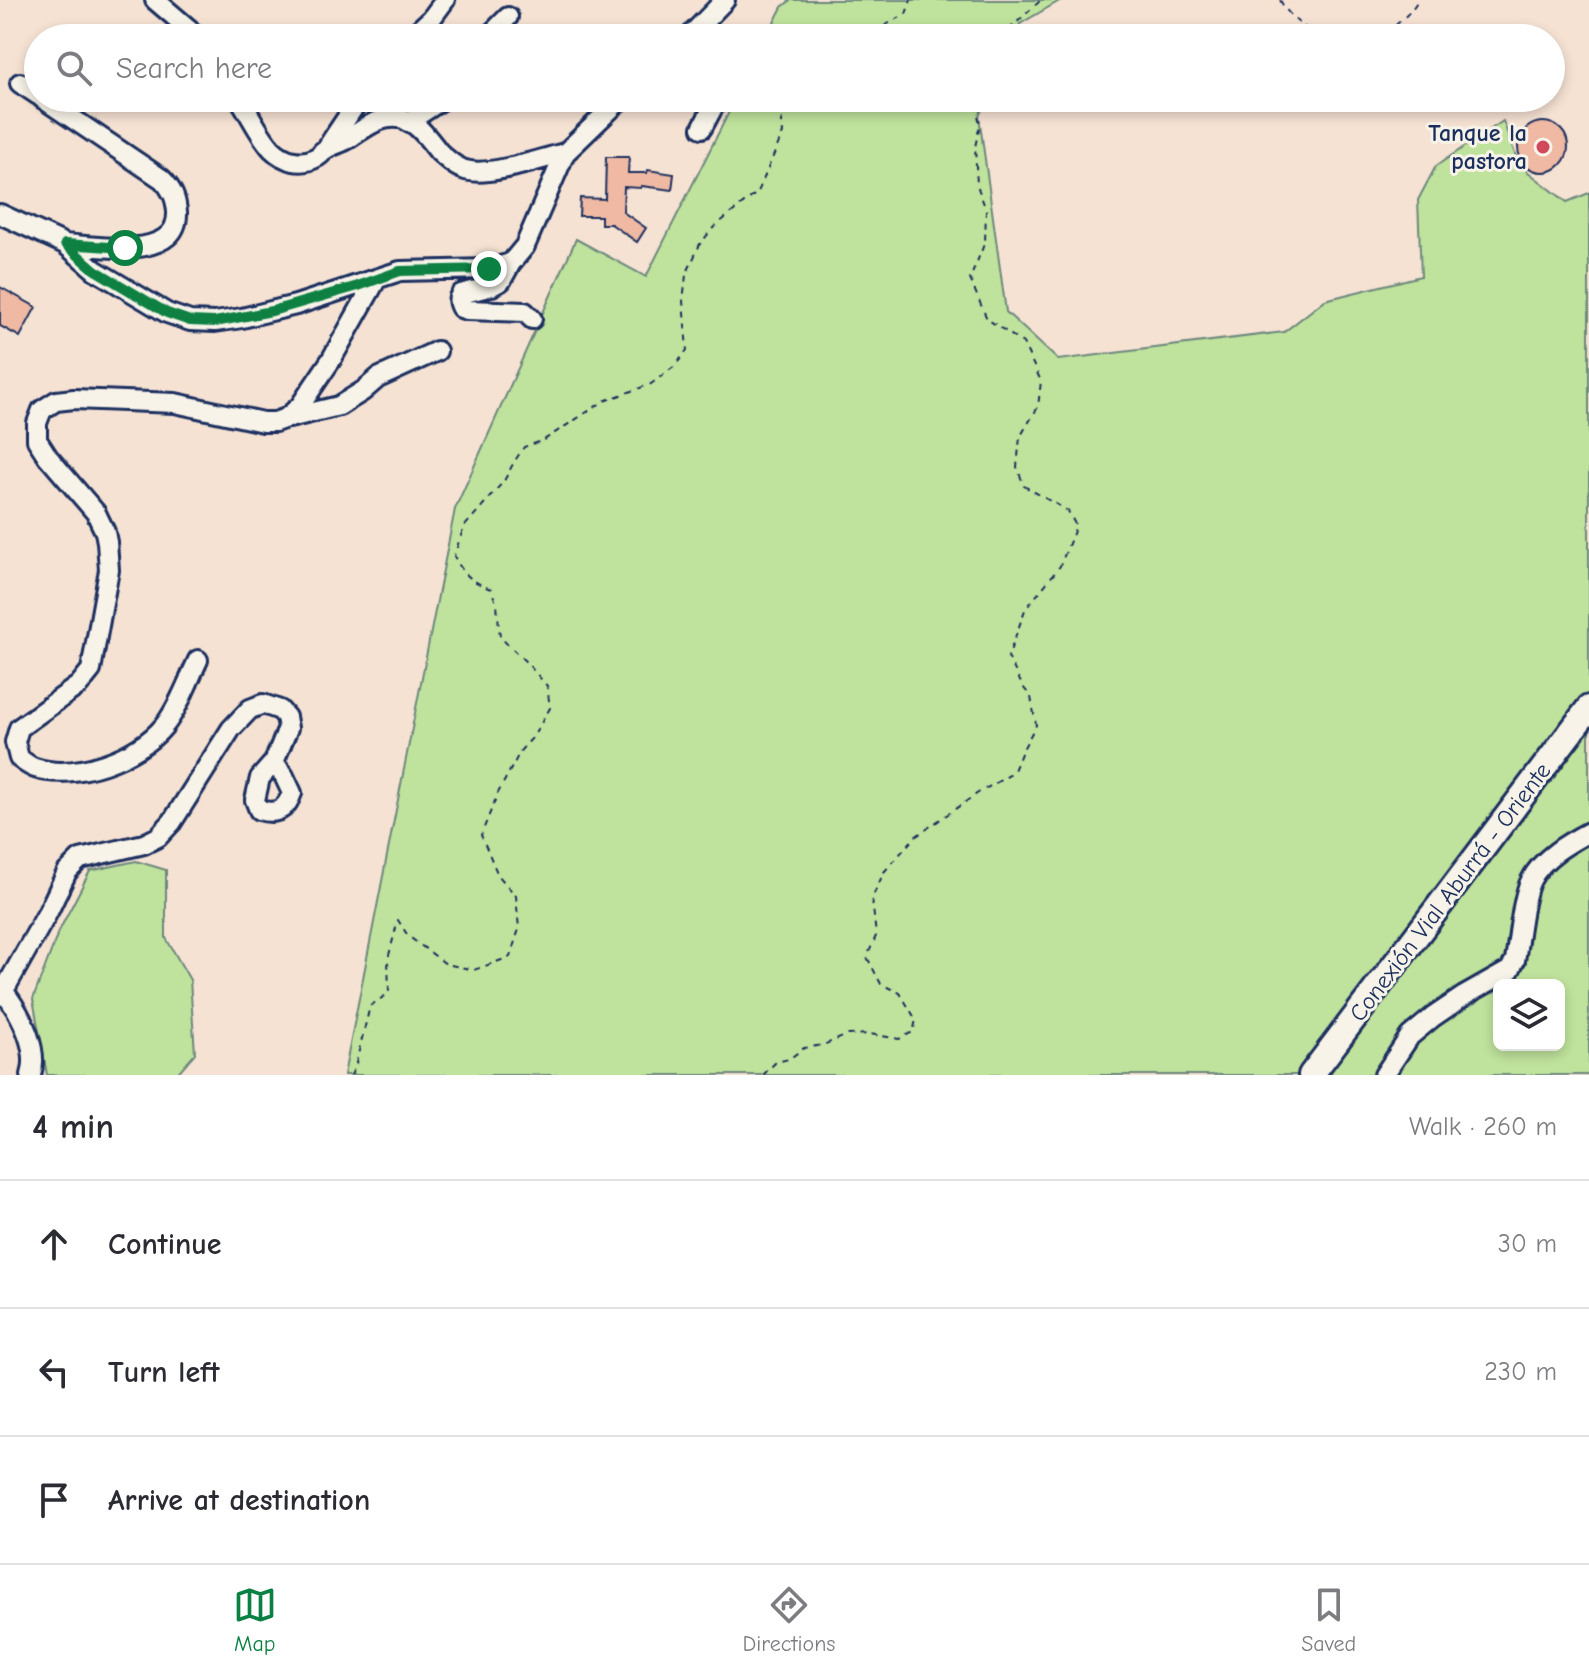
<!DOCTYPE html>
<meta charset="utf-8">
<style>
:root{--surface:#fff;--page:#f7f7f7;--text:#2b2b33;--muted:#7c7c81;--line:#e1e1e2;--accent:#0b8043}
body{margin:0;font-family:"Comic Neue",sans-serif;background:var(--page);color:var(--text)}
.controls{position:absolute;right:24px;bottom:24px;display:grid;overflow:hidden;border-radius:12px;box-shadow:0 4px 12px #0003}
.controls button{width:72px;height:72px;display:grid;place-items:center;padding:0;border:0;border-bottom:2px solid var(--line);background:var(--surface);color:var(--text);font:40px sans-serif}
.stop{position:absolute;width:24px;height:24px;margin:-18px;border:6px solid #0b8043;border-radius:50%;background:#fff}
.stop.end{background:#0b8043;border-color:#fff;box-shadow:0 2px 8px #0008}
.list{margin:0;padding:0;list-style:none}
h2{display:flex;justify-content:space-between;align-items:center;height:104px;margin:0;padding:0 32px;font-size:34px}
h2 small{font-size:26px;font-weight:400;color:var(--muted)}
.list li{display:grid;grid-template-columns:52px 1fr auto;gap:24px;align-items:center;box-sizing:border-box;height:128px;padding:0 32px;border-top:2px solid var(--line)}
.list b{display:block;font-size:30px;white-space:nowrap}
.list em{font-size:26px;font-style:normal;color:var(--muted)}
.icon{flex:none;width:44px;height:44px;fill:none;stroke:currentColor;stroke-width:2;stroke-linecap:round;stroke-linejoin:round}
.map{position:relative;flex:none;width:1589px;height:1075px;overflow:hidden}
.search{position:absolute;background:var(--surface);box-shadow:0 4px 12px #0003;left:24px;right:24px;top:24px;height:88px;display:flex;align-items:center;gap:20px;box-sizing:border-box;padding:0 28px;border-radius:44px;color:var(--muted);font-size:30px}
.sheet{height:488px;background:var(--surface)}
nav{display:flex;justify-content:space-around;align-items:center;box-sizing:border-box;height:112px;border-top:2px solid var(--line);background:var(--surface);font-size:22px;color:var(--muted)}
nav a{display:grid;justify-items:center;gap:4px}
nav .on{color:var(--accent)}
.map>svg:first-child{display:block}
.green{fill:#bfe29c;stroke:#6d887d;stroke-width:2;fill-rule:evenodd}
.building{fill:#efb9a3;stroke:#1b2f5e;stroke-width:2}
.lines{fill:none;stroke-linecap:round;stroke-linejoin:round}
.minor-casing{stroke:#1b2f5e;stroke-width:24}
.major-casing{stroke:#1b2f5e;stroke-width:30}
.path{stroke:#1b2f5e;stroke-width:2;stroke-dasharray:6 6;stroke-linecap:butt}
.minor{stroke:#f7f3e8;stroke-width:18}
.major{stroke:#f7f3e8;stroke-width:24}
.route{stroke:#0b8043;stroke-width:10}
.poi-dot{fill:#d1495b;stroke:#f7f3e8;stroke-width:3}
.labels{text-anchor:middle;stroke-width:6;stroke-linejoin:round;paint-order:stroke}
.poi-label{font-size:24px;font-weight:bold;fill:#1b2f5e;stroke:#f7f3e8;text-anchor:end}
.street-label{font-size:24px;fill:#1b2f5e;stroke:#f7f3e8}
</style>
<div class="map">
<svg width="1589" height="1075" viewBox="0 0 1589 1075">
<rect width="100%" height="100%" fill="#f5e2d3"/>
<filter id="ink" filterUnits="userSpaceOnUse"><feTurbulence type="fractalNoise" baseFrequency=".0125" numOctaves="2"/><feDisplacementMap in="SourceGraphic" scale="16" xChannelSelector="R" yChannelSelector="G"/><feConvolveMatrix kernelMatrix="1 2 1 2 8 2 1 2 1" color-interpolation-filters="sRGB"/></filter>
<g filter="url(#ink)">
<!-- green -->
<path class="green" d="M791 0H1061L1020 24 1014 38H766L782 7Z
M736 98H987L979 116 1006 312 1058 360 1284 332 1325 300 1421 276 1418 200 1436 166 1503 121 1519 165 1567 202 1589 193V1075H344L455 509 576 239 646 277ZM1499 985H1559V1045H1499Z
M136 861 166 870V938L190 980 195 1053 176 1075H47L33 999 58 933 90 871Z"/>
<!-- building -->
<path class="building" d="M1518 147a25 25 0 1 1 50 0a25 25 0 1 1-50 0Z
M606 157H629L628 173H647L648 170 674 174 672 190 641 186V188L624 187 623 212 646 228 637 242 611 224H601V216H579L580 198 605 199Z
M0 287 36 307 20 337 0 326Z"/>
<g class="lines">
<!-- minor casing -->
<g class="minor-casing">
<path id="minor" d="M155 0 189 29 196 38
M410 38 431 19 445 0
M487 38 508 17
M688 38 725 0
M20 83 38 95
M42 98 162 179C172 189 176 198 177 212 179 262 96 246 65 244
M239 98C250 114 259 135 272 149 284 161 302 166 317 157 326 151 317 155 326 149 333 145 341 143 348 139 366 128 381 113 404 119 418 123 430 141 439 152 448 160 457 169 470 171 493 175 541 159 565 153
M408 122 445 98
M702 128 718 98
M326 149 360 98
M0 214 65 244 95 270 167 313 190 321 215 322 242 318 296 305 400 271 489 269 511 263 525 246 565 153 622 98
M511 263 501 281 492 286 461 294C457 299 458 303 461 308L467 310 525 312 532 319
M289 418 339 406 363 391 378 378 437 351
M198 660C188 681 179 707 164 726 138 758 75 781 35 768 29 766 24 762 19 758L15 742 19 728 79 685 91 670 109 570 107 542 105 532 96 513 48 457 37 440V423L42 410 56 401 74 399 175 403 263 422H275L286 418 300 406 331 360 376 280
M2 994 48 912 67 872 80 859 144 844 158 837 172 822 231 729 250 709 263 704 280 710 286 717 288 728 274 762 260 778 255 800 259 810C276 815 286 810 292 793L284 776 274 762
M0 995 8 997C22 1017 39 1050 31 1075
M1384 1075 1410 1036 1433 1017 1464 996 1510 970 1515 960C1519 939 1522 897 1531 880 1542 858 1568 843 1589 832"/>
</g>
<!-- major casing -->
<g class="major-casing">
<path id="major" d="M1311 1075 1589 708"/>
</g>
<!-- path -->
<path class="path" d="M1280 0C1290 19 1309 33 1330 38
M851 38 871 33 906 14 911 0
M1000 38 1041 0
M1376 38C1392 29 1409 16 1418 0
M351 1075 355 1067 370 1006 389 993 388 959 398 920 408 936 446 964 474 970 510 957 519 929 516 896 498 875 481 835 498 793 521 750 533 737 550 708 547 686 528 664 500 637 497 605 491 589C472 582 463 574 454 556L464 527 504 481 514 462 524 447 544 440 604 401 651 384 675 366 687 350 683 301 686 275 700 244 714 227 758 192 783 133 780 102 787 98
M763 1075 776 1062 789 1059 804 1048 823 1045 848 1035 870 1034 899 1039 913 1032 916 1020 900 993 881 984 867 957 876 936 872 898 884 872 915 837 978 793 1013 773 1022 751 1036 725 1031 697 1023 687 1008 657 1025 610 1060 566 1076 526 1068 511 1024 486 1017 467 1020 437 1038 407 1041 381 1023 343 987 319 970 279 985 242 986 210 977 185 975 147 980 124 974 98"/>
<!-- minor -->
<use href="#minor" class="minor"/>
<!-- major -->
<use href="#major" class="major"/>
</g>
</g>
<g class="lines" filter="url(#ink)">
<!-- route -->
<path class="route" d="M125 248 65 244 95 270 167 313 190 321 215 322 272 311 358 286 400 271 489 269"/>
</g>
<!-- markers -->
<circle class="poi-dot" cx="1543" cy="147" r="8"/>
<g class="labels">
<!-- poi labels -->
<g class="poi-label">
<text x="1527" y="141">Tanque la<tspan x="1527" dy="28">pastora</tspan></text>
</g>
<!-- street labels -->
<g class="street-label">
<text transform="translate(1450 892) rotate(-53)" y="8">Conexión Vial Aburrá - Oriente</text>
</g>
</g>
</svg>
<div class="controls">
<button><svg class="icon" aria-label="layers" viewBox="0 0 24 24"><path d="M12 4l9 5-9 5-9-5zM3 14l9 5 9-5"/></svg></button>
</div>
<div class="stop" style="left:125px;top:248px"></div>
<div class="stop end" style="left:489px;top:269px"></div>
<div class="search"><svg class="icon" aria-label="search" viewBox="0 0 24 24"><circle cx="10" cy="10" r="6"/><path d="M15 15l6 6"/></svg>Search here</div>
</div>
<section class="sheet">
<h2>4 min<small>Walk · 260 m</small></h2>
<ul class="list">
<li><svg class="icon" aria-label="ahead" viewBox="0 0 24 24"><path d="M12 20V5M6 11l6-6 6 6"/></svg><div><b>Continue</b></div><em>30 m</em></li>
<li><svg class="icon" aria-label="left" viewBox="0 0 24 24"><path d="M17 20v-9H6M10 6l-5 5 5 5"/></svg><div><b>Turn left</b></div><em>230 m</em></li>
<li><svg class="icon" aria-label="arrive" viewBox="0 0 24 24"><path d="M6 21V4h12l-3 4 3 4H6"/></svg><div><b>Arrive at destination</b></div></li>
</ul>
</section>
<nav>
<a class="on"><svg class="icon" aria-label="map" viewBox="0 0 24 24"><path d="M3 6l6-2 6 2 6-2v14l-6 2-6-2-6 2zM9 4v14M15 6v14"/></svg>Map</a>
<a><svg class="icon" aria-label="directions" viewBox="0 0 24 24"><path d="M12 3l9 9-9 9-9-9zM9 14v-3h6M13 9l2 2-2 2"/></svg>Directions</a>
<a><svg class="icon" aria-label="saved" viewBox="0 0 24 24"><path d="M7 4h10v16l-5-4-5 4z"/></svg>Saved</a>
</nav>
